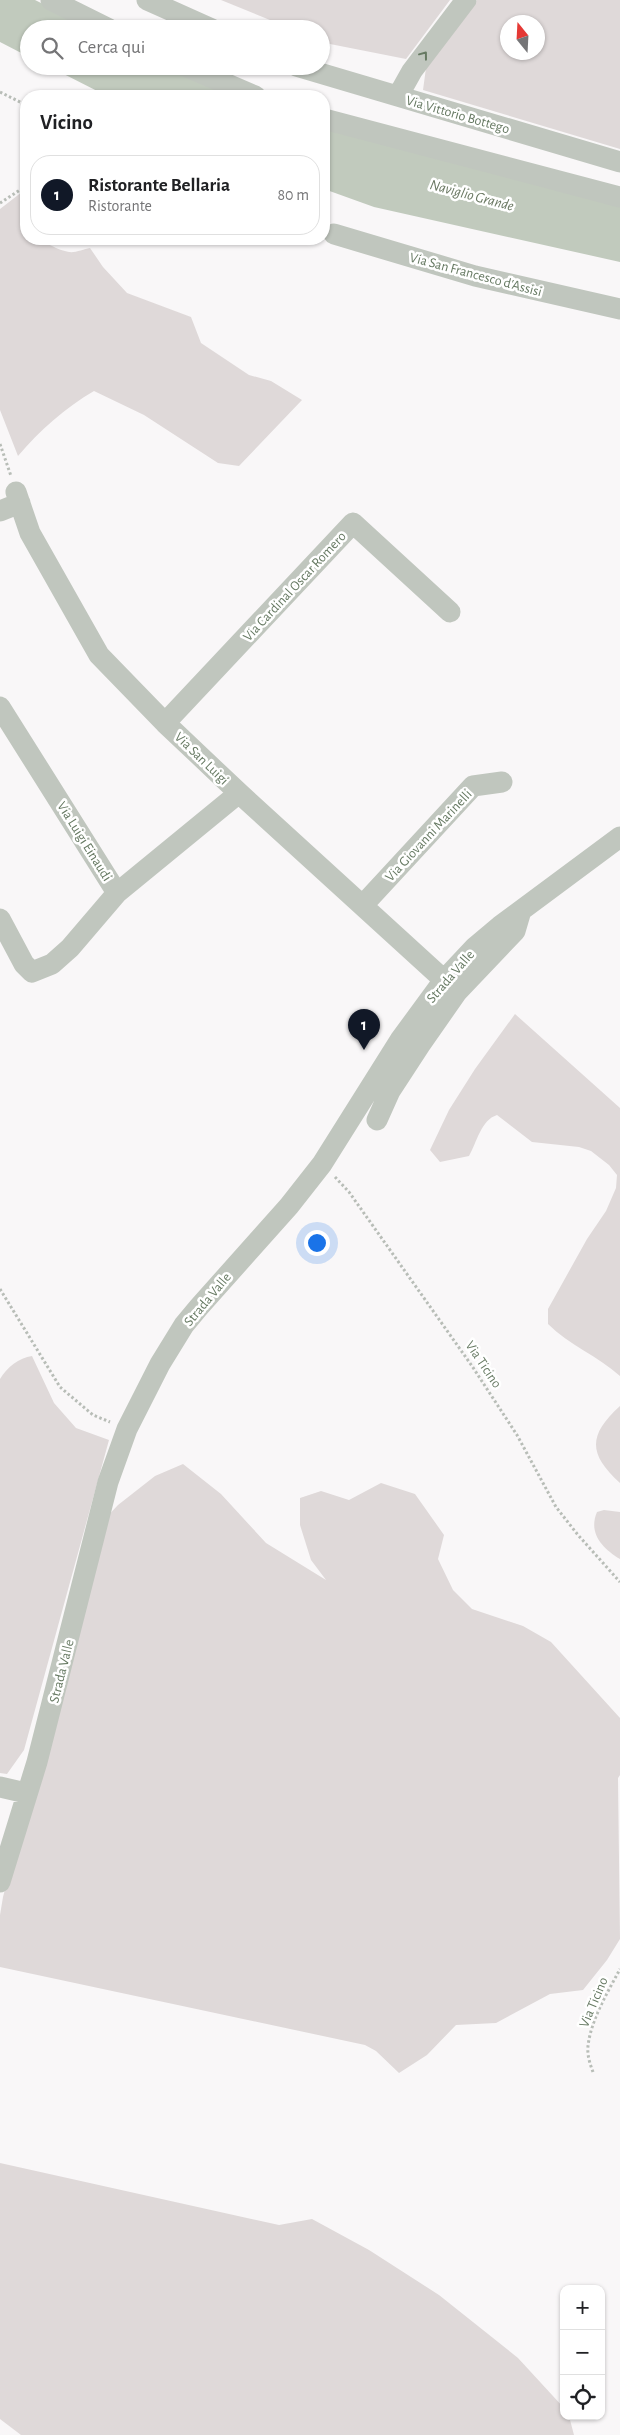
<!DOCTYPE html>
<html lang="it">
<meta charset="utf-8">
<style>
:root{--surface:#fff;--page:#f2f2f2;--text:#202124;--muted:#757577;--line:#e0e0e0;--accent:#111827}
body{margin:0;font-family:"Alegreya Sans",sans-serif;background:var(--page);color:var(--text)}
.controls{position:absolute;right:15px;bottom:15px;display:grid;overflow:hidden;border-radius:10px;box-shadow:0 1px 4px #0004}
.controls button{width:45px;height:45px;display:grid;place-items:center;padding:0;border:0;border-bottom:1px solid var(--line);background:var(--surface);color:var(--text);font:25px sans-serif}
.compass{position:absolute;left:500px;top:15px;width:45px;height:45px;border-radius:50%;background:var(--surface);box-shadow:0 1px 4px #0004;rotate:342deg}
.you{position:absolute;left:316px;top:1242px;width:18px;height:18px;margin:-12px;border:4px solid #fff;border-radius:50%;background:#1a73e8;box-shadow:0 0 0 8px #1a73e833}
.badge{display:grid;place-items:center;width:32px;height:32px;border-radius:50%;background:var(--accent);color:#fff;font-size:16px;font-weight:700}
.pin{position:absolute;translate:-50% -41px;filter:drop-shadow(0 1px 2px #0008)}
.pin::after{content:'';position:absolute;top:26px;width:18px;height:15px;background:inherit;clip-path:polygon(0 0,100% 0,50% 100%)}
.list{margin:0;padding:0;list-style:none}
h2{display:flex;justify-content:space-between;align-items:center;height:65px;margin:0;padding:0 20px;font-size:21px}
h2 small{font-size:16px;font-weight:400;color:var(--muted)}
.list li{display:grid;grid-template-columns:32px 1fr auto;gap:15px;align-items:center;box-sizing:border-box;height:80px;margin:0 10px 10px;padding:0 10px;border:1px solid var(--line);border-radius:20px}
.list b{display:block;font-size:19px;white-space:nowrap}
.list p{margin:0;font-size:16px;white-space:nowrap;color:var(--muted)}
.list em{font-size:16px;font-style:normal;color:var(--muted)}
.icon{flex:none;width:28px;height:28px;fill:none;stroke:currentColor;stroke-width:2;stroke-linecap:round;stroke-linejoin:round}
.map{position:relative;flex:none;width:620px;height:2435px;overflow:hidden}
.search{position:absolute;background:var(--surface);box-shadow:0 1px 4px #0004;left:20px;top:20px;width:310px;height:55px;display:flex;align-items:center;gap:12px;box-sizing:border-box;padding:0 18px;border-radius:28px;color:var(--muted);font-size:19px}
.panel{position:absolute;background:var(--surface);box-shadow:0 1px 4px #0004;left:20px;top:90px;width:310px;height:155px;border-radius:20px}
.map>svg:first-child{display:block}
.green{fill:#dfd9d9;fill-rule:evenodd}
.water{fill:#c1cabd}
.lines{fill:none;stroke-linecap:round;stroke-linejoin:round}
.path{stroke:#b8bdb7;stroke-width:3;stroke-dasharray:2.5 2.5;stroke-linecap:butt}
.minor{stroke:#c0c6be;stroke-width:21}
.oneway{stroke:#667962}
.labels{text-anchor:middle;stroke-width:5;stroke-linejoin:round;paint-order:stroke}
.street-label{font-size:14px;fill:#667962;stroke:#fff}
.water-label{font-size:15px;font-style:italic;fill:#6a7862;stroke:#fff}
</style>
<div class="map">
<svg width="620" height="2435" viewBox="0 0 620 2435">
<rect width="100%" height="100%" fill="#f9f7f8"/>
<!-- green -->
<path class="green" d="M221 0H450L406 59 330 44 321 40V29H292Z
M477 0H620V149L423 90 426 68ZM508 22H538V52H508Z
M22 192 26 194V212L23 216 26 239C46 239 52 249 69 252 75 253 84 249 90 248L103 267 127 293 191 317 201 343 249 375 271 381 302 400 239 466 218 463 144 415 94 391C65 408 40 430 18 456L0 410V209Z
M515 1014 620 1108V1376C598 1356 569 1345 548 1324V1309L587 1239 606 1211 616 1188 617 1175 609 1165 591 1151 579 1147 532 1142 497 1115C481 1120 477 1142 469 1156L440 1162 430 1150 449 1110 475 1069Z
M32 1356 54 1403 76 1428 109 1440 24 1750 7 1774 0 1773V1379C7 1367 19 1358 32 1356Z
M620 1406V1483C588 1454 588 1435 620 1406Z
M183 1464 221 1494 266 1543 326 1580 311 1560 300 1525V1498L321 1491 349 1500 381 1483 415 1494 444 1535 438 1559 453 1590 472 1609 523 1626 551 1642 620 1718V1775L618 1778 620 1939 607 1960 583 1990 550 1994 496 2023 456 2025 427 2055 399 2073 376 2051 365 2045 0 1967V1915L3 1897 102 1522 118 1505 155 1476Z
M604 1510 620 1512V1559C602 1548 588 1533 597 1512Z
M0 2163 279 2225 312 2219 369 2250 439 2295 518 2358 564 2408V2416H569L574 2435H21L0 2419Z"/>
<!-- water -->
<path class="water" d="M0 0H35L93 29H29V57L0 42Z
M48 66H168L232 96H107Z
M324 128 620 205V262L374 207 324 189Z"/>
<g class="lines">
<!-- path -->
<path class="path" d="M0 92 26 105
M0 203 26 186
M0 444 11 476
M335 1177 349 1192 472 1366 517 1435 556 1507 578 1535 620 1582
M0 1289 60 1387 93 1415 110 1422
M593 2072C590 2064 587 2055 588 2046 591 2019 608 1992 620 1969"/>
<!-- minor -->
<path class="minor" d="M51 0 109 29
M147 0 212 29
M185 66 255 96
M296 66 620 162
M398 96 412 71 466 0
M324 119 620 197
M334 234 475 276 620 309
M16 492 30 533 99 655 165 723 239 793 444 980
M0 511 20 503
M0 707 117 893 239 793
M165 723 353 523 450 612
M363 905 473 786 502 782
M0 919 24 964 32 972 52 964 70 948 117 893
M377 1120 390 1091 420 1045 457 992 515 931 520 914
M0 1787 26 1793
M0 1882 37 1762 108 1482 127 1429 160 1364 184 1325 199 1307 289 1206 322 1164 400 1040 444 980 475 947 500 926 620 837"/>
</g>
<!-- one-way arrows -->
<defs><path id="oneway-chevron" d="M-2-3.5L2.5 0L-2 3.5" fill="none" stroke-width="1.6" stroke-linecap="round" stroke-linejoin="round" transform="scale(1.25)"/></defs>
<use class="oneway" href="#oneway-chevron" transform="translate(424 55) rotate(-53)"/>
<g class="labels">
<!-- street labels -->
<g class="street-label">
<text transform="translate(458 114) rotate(16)" y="5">Via Vittorio Bottego</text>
<text transform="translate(476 274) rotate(15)" y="5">Via San Francesco d'Assisi</text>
<text transform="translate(294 586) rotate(-47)" y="5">Via Cardinal Oscar Romero</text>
<text transform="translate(202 758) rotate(44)" y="5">Via San Luigi</text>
<text transform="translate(428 835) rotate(-47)" y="5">Via Giovanni Marinelli</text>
<text transform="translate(85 841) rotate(58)" y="5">Via Luigi Einaudi</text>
<text transform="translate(450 976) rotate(-49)" y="5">Strada Valle</text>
<text transform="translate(207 1299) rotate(-50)" y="5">Strada Valle</text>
<text transform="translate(484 1364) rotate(56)" y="5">Via Ticino</text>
<text transform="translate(61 1671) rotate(-76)" y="5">Strada Valle</text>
<text transform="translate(593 2002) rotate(-67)" y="5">Via Ticino</text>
</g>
<!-- water labels -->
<g class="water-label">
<text transform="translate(472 195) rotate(15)" y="5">Naviglio Grande</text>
</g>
</g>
</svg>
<div class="controls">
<button>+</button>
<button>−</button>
<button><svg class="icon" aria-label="locate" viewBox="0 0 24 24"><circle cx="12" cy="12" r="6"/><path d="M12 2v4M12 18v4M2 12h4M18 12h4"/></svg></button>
</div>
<svg class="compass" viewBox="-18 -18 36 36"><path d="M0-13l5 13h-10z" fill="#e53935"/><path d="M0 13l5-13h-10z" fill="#757577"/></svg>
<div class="you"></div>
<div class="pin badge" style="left:364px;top:1050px">1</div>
<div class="search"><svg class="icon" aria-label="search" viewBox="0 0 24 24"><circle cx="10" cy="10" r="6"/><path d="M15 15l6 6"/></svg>Cerca qui</div>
<section class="panel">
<h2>Vicino<small></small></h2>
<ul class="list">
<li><span class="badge">1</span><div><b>Ristorante Bellaria</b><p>Ristorante</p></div><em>80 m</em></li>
</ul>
</section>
</div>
